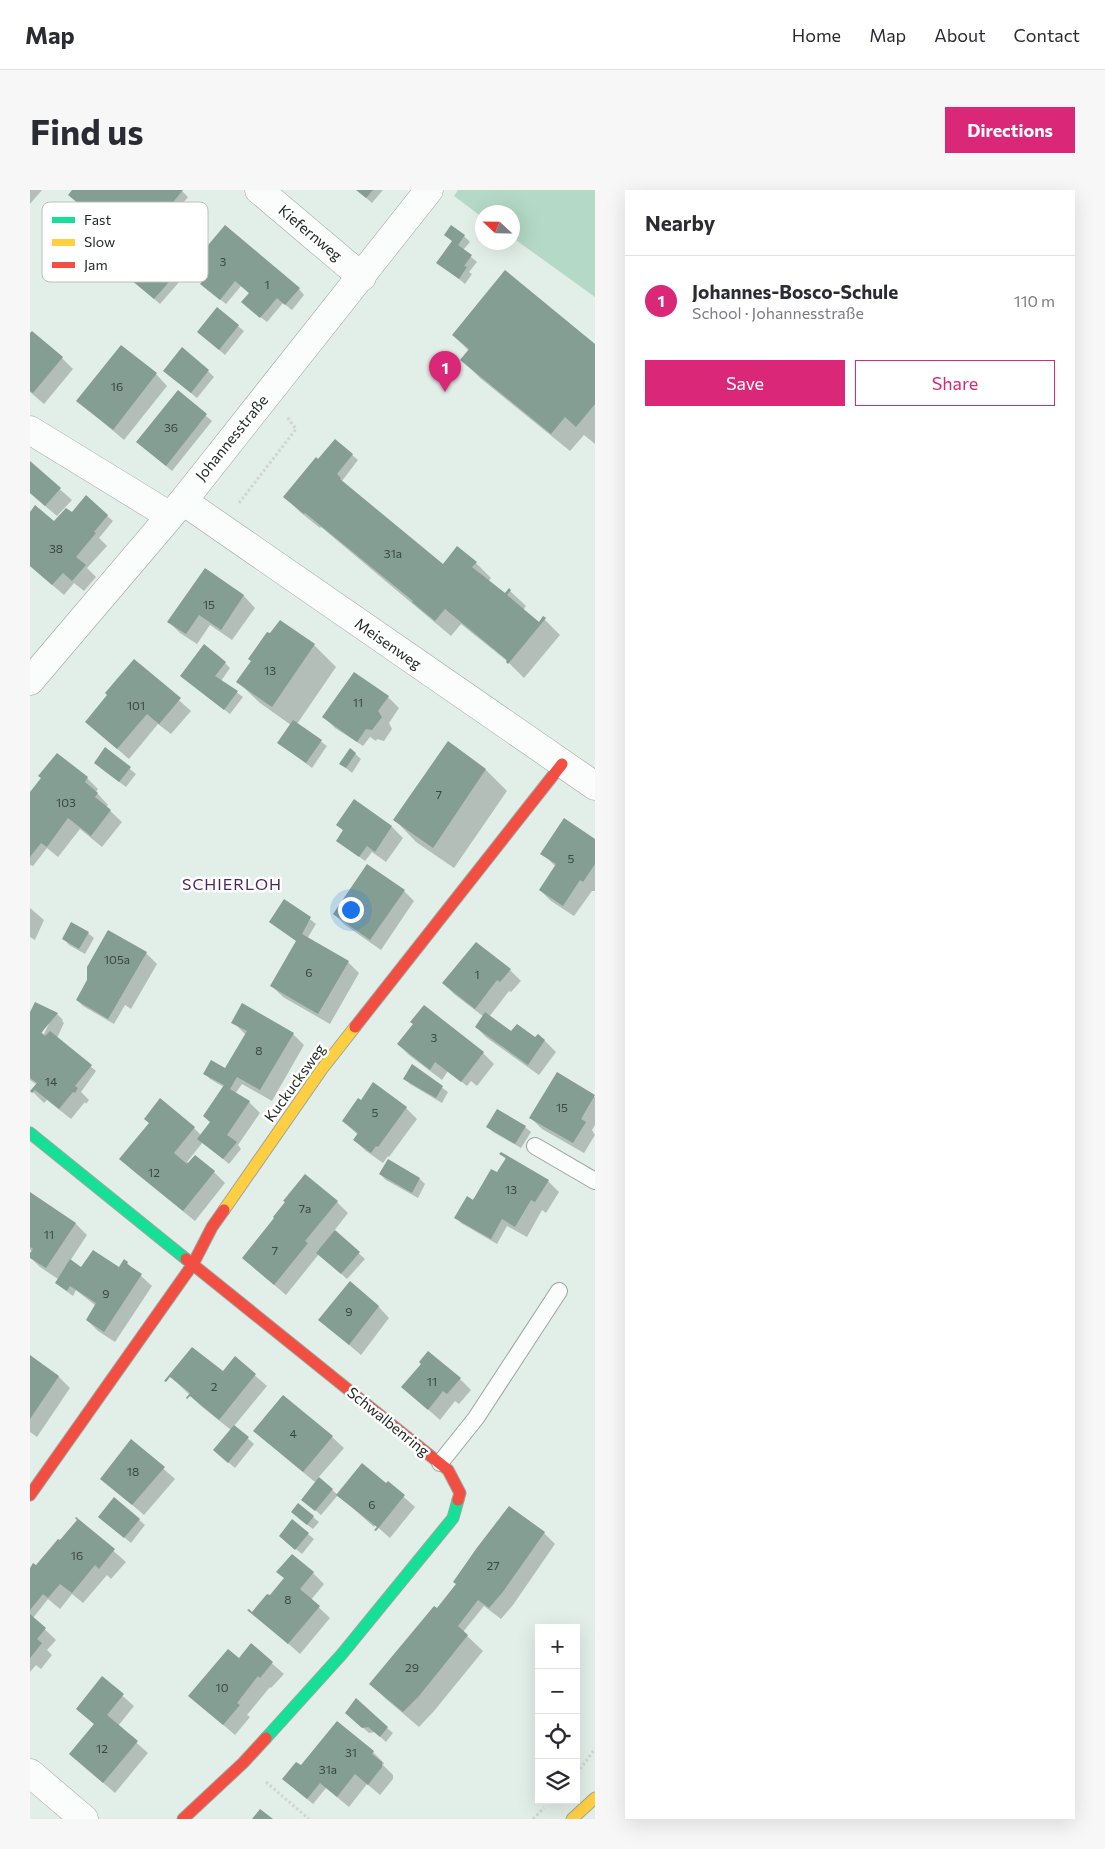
<!DOCTYPE html>
<meta charset="utf-8">
<style>
:root{--surface:#fff;--page:#f7f7f7;--text:#2b2b33;--muted:#7c7c81;--line:#e1e1e2;--accent:#db2777}
body{margin:0;font-family:Commissioner,sans-serif;background:var(--page);color:var(--text)}
.controls{position:absolute;right:15px;bottom:15px;display:grid;overflow:hidden;border-radius:0px;box-shadow:0 5px 20px #0002}
.controls button{width:45px;height:45px;display:grid;place-items:center;padding:0;border:0;border-bottom:1px solid var(--line);background:var(--surface);color:var(--text);font:25px sans-serif}
.compass{position:absolute;left:445px;top:15px;width:45px;height:45px;border-radius:50%;background:var(--surface);box-shadow:0 5px 20px #0002;rotate:292deg}
.you{position:absolute;left:320px;top:719px;width:18px;height:18px;margin:-12px;border:4px solid #fff;border-radius:50%;background:#1a73e8;box-shadow:0 0 0 8px #1a73e833}
.badge{display:grid;place-items:center;width:32px;height:32px;border-radius:50%;background:var(--accent);color:#fff;font-size:16px;font-weight:700}
.pin{position:absolute;translate:-50% -41px;filter:drop-shadow(0 1px 2px #0008)}
.pin::after{content:'';position:absolute;top:26px;width:18px;height:15px;background:inherit;clip-path:polygon(0 0,100% 0,50% 100%)}
.list{margin:0;padding:0;list-style:none}
h2{display:flex;justify-content:space-between;align-items:center;height:65px;margin:0;padding:0 20px;font-size:21px}
h2 small{font-size:16px;font-weight:400;color:var(--muted)}
.list li{display:grid;grid-template-columns:32px 1fr auto;gap:15px;align-items:center;box-sizing:border-box;height:90px;padding:0 20px;border-top:1px solid var(--line)}
.list b{display:block;font-size:19px;white-space:nowrap}
.list p{margin:0;font-size:16px;white-space:nowrap;color:var(--muted)}
.list em{font-size:16px;font-style:normal;color:var(--muted)}
.actions{display:flex;gap:10px;padding:15px 20px}
.actions a{flex:1;padding:11px 0;border:1px solid var(--accent);border-radius:0px;text-align:center;font-size:18px;color:var(--accent)}
.actions .main{background:var(--accent);color:#fff}
.icon{flex:none;width:28px;height:28px;fill:none;stroke:currentColor;stroke-width:2;stroke-linecap:round;stroke-linejoin:round}
.map{position:relative;flex:none;width:565px;height:1629px;overflow:hidden;border-radius:0px}
header{display:flex;align-items:center;gap:30px;box-sizing:border-box;height:70px;padding:0 25px;background:var(--surface);border-bottom:1px solid var(--line)}
header strong{font-size:24px}
nav{display:flex;gap:28px;margin-inline-start:auto;font-size:18px}
.intro{display:flex;align-items:center;justify-content:space-between;box-sizing:border-box;height:120px;padding:0 30px}
h1{margin:0;font-size:35px}
.button{padding:12px 22px;border-radius:0px;background:var(--accent);color:#fff;font-size:18px;font-weight:700}
main{display:flex;gap:30px;padding:0 30px}
aside{flex:1;background:var(--surface);border-radius:0px;box-shadow:0 5px 20px #0002}
.map>svg:first-child{display:block}
.green{fill:#b4dac7}
.shadow{fill:#0003;fill-rule:evenodd}
.building{fill:#849e94}
.lines{fill:none;stroke-linecap:round;stroke-linejoin:round}
.lane-casing{stroke:#9ca5a0;stroke-width:18}
.street-casing{stroke:#9ca5a0;stroke-width:29}
.fast-casing{stroke:#9ca5a0;stroke-width:13}
.slow-casing{stroke:#9ca5a0;stroke-width:13}
.jam-casing{stroke:#9ca5a0;stroke-width:13}
.path{stroke:#d0d4d2;stroke-width:3;stroke-dasharray:2.5 2.5;stroke-linecap:butt}
.lane{stroke:#fbfcfc;stroke-width:16}
.street{stroke:#fbfcfc;stroke-width:28}
.fast{stroke:#16e098;stroke-width:11}
.slow{stroke:#ffcf43;stroke-width:11}
.jam{stroke:#f24e42;stroke-width:11}
.labels{text-anchor:middle;stroke-width:5;stroke-linejoin:round;paint-order:stroke}
.number-label{font-size:12px;fill:#3a4842}
.street-label{font-size:15px;fill:#222b26;stroke:#fff}
.neighbourhood-label{font-size:16px;letter-spacing:1px;fill:#4c285f;stroke:#fff}
.key{fill:#fff;stroke:#bdbfbe;stroke-width:1}
.key-label{font-size:14px;fill:#222b26}
</style>
<header>
<strong>Map</strong>
<nav><a>Home</a><a>Map</a><a>About</a><a>Contact</a></nav>
</header>
<div class="intro"><h1>Find us</h1><a class="button">Directions</a></div>
<main>
<div class="map">
<svg width="565" height="1629" viewBox="0 0 565 1629">
<rect width="100%" height="100%" fill="#e2eee8"/>
<!-- green -->
<path class="green" d="M428 0H565V107L483 48 482 22H452V27L424 6Z"/>
<!-- shadow -->
<path class="shadow" d="M0 0H12L0 14Z
M43 0H151L158 7 129 43 119 35 103 55 95 48 97 46 80 33 77 37 45 11Z
M327 0H353L342 13Z
M434 46 440 52 433 60 447 72 439 82 442 84 435 94 408 72Z
M159 69 164 74 269 99 274 105 262 120 253 113 237 132 219 118 220 104 211 96 196 114 177 99V87L164 75 130 114 102 90Z
M187 119 214 141 195 165 174 147Z
M0 145 32 168 43 179 14 214 0 202Z
M423 145 565 156V254L554 245 540 261 450 188 432 170 439 161Z
M91 157 126 184 137 196 94 250 48 211Z
M178 181 184 187 167 208 140 186Z
M148 202 182 231 142 281 113 257Z
M305 250 328 270 312 291 413 376 446 373 461 388 458 392 475 405 479 400 496 416 493 420 510 433 513 428 530 445 494 488 477 471 431 434 421 446 291 337 290 338 270 322 255 307Z
M0 273 42 310 27 326 0 303Z
M56 307 83 331 69 348 77 356 57 378 66 387 54 401 44 393 34 405 0 376V324L25 333 46 328Z
M175 380 214 406 225 418 202 450 180 435 167 454 150 443 139 432Z
M250 432 284 455 306 477 267 534 297 556 282 578 249 553 261 535 230 513 208 492Z
M105 471 161 521 141 544 128 534 99 569 56 532Z
M195 473 200 478 191 491 213 507 200 524 151 486Z
M358 507 369 518 359 533 362 539 354 551 347 549 346 551 340 547 333 556 305 538 294 527Z
M418 553 456 580 477 601 424 678 386 652 365 630Z
M75 559 106 584 96 597 71 578Z
M321 560 331 569 322 583 311 574Z
M57 588 68 599 66 602 78 615 76 617 92 632 72 657 50 639 28 667 17 658 3 676 0 675V604Z
M324 611 362 637 373 648 356 672 342 662 335 671 308 651 314 641 308 635Z
M565 650V701H562L544 726 521 711 510 700 526 677 512 663Z
M373 700 384 711 351 760 315 735 304 724Z
M255 710 286 734 277 749 318 772 329 783 300 834 253 807 242 796 268 752 240 731Z
M0 718 14 730 5 750 0 747Z
M58 743 64 748 55 764 39 755 34 749Z
M116 763 127 774 101 819 95 815 84 834 53 816 47 810Z
M480 780 491 791 481 802 479 801 459 827 481 843 515 851 526 862 509 885 457 848 446 837 454 827 424 804 413 793Z
M6 814 27 824 33 830 32 831 34 833 27 848 66 881 51 902 59 910 56 914 55 912 41 929 17 910 14 913 2 901 7 895 0 890V825ZM20 825H23L14 844 12 843Z
M203 832 263 844 274 855 242 911 212 894 205 904 219 912 230 923 208 955 211 959 199 974 173 952 157 972 184 982 195 993 165 1031 102 980 91 969 164 938 171 945 181 932 194 897 180 889 174 883 195 880 216 845Z
M368 854 453 863 464 874 447 896 441 891 437 896 418 881 412 890 379 865Z
M382 876 418 902 412 913 380 894 375 889Z
M528 884 565 907V935L562 940 565 945 554 963 512 939 501 928Z
M376 918 387 929 359 967 358 966 353 973 336 961 324 950 328 945 313 931Z
M458 937H495L501 942 491 958 463 942Z
M471 964 518 991 529 1002 516 1023 512 1020 497 1047 477 1036 467 1054 431 1033 426 1027 467 984 476 969Z
M358 971 390 989 395 994 388 1008 356 990 350 984Z
M0 1003 46 1034 57 1045 40 1071 50 1078 89 1079 97 1073 122 1096 85 1152 68 1141 57 1130 66 1116 46 1100 43 1106 32 1098 26 1093 28 1089 10 1077 0 1067 3 1062 0 1060Z
M307 1012 318 1023 304 1041 335 1069 317 1089 289 1064 256 1105 213 1068Z
M348 1116 359 1128 331 1165 290 1130Z
M0 1166 29 1187 40 1198 7 1247 0 1242Z
M205 1168 237 1196 204 1236 224 1254 205 1278 190 1265 201 1240 171 1216 140 1186 193 1183Z
M393 1174 430 1189 441 1200 429 1214 425 1211 410 1230 373 1197Z
M253 1207 302 1247 314 1258 288 1288 308 1305 291 1325 279 1315 286 1293 224 1241Z
M102 1251 145 1289 114 1325 72 1289Z
M358 1293 385 1317 360 1348 345 1335 344 1337 308 1305Z
M85 1309 115 1335 101 1353 76 1332Z
M283 1327 289 1332 283 1339 268 1328Z
M48 1330 96 1372 81 1389 77 1385 53 1413 42 1404 30 1419 18 1409 3 1428 26 1450 17 1460 22 1465 11 1479 6 1475 0 1482V1380L6 1377Z
M514 1343 525 1354 483 1415 471 1429 454 1416 433 1442 453 1461 404 1521 389 1537 356 1509 340 1494 407 1420Z
M278 1344 284 1349 272 1364 256 1351Z
M283 1383 294 1394 281 1410 300 1428 270 1464 223 1423 240 1407Z
M221 1455 254 1484 241 1498 240 1497 217 1525 220 1527 205 1545 160 1506 209 1470Z
M72 1488 104 1516 88 1536 118 1563 85 1603 40 1564 65 1535 47 1518Z
M322 1528 357 1538 363 1543 356 1552 345 1542 339 1543Z
M343 1562 354 1573 353 1575 363 1585V1589L350 1605 337 1594 319 1617 296 1598 283 1614 259 1594 271 1577Z"/>
<!-- building -->
<path class="building" d="M42 0H153L122 38 112 30 96 50 94 48 95 46 74 29 71 32 38 5Z
M326 0H343L336 8Z
M195 35 270 98 255 115 247 108 230 128 211 112 219 103 205 91 190 110 170 94 176 87 162 75 163 73Z
M421 35 435 45 428 55 442 65 434 76 437 77 429 89 406 73 422 51 414 45Z
M130 43 160 68 124 109 95 85Z
M475 80 565 154V214L546 237 535 227 521 244 430 170 439 159 422 145Z
M187 117 209 135 189 160 167 142Z
M2 141 33 167 3 203 0 201V143Z
M91 155 127 183 83 240 46 211Z
M152 157 179 180 161 203 133 181Z
M148 200 177 224 136 276 106 252Z
M305 249 323 264 307 284 311 288 310 289 413 374 427 356 447 372 442 377 475 403 479 398 481 400 477 405 509 432 513 426 516 428 478 474 476 472 477 470 415 419 405 431 382 412 383 411 275 323 274 324 253 307 286 267 288 269Z
M0 271 31 298 15 316 0 303Z
M56 305 78 325 64 342 66 343 46 367 56 375 42 391 33 383 22 395 0 376V322L5 315 24 331 36 318 42 322Z
M175 378 214 405 191 440 169 425 156 444 137 432Z
M250 430 285 454 242 517 206 492 221 471 218 469 237 442 240 443Z
M174 454 196 472 185 486 208 501 194 520 150 486Z
M104 469 151 508 129 534 117 524 87 559 55 532 77 505 75 503Z
M324 482 359 506 348 521 352 527 342 540 336 539 327 552 292 527Z
M263 530 292 550 276 573 247 553Z
M418 551 456 579 403 658 363 630Z
M75 557 101 577 89 592 64 573Z
M320 558 326 563 316 578 309 574Z
M27 563 58 587 55 592 68 603 65 607 81 620 61 646 38 628 17 657 11 653 0 667V602L11 588 8 586Z
M324 609 362 636 345 662 337 656 329 667 306 651 313 640 306 635Z
M534 628 565 649V674L553 692 550 690 533 716 509 700 526 674 510 664Z
M337 674 375 700 340 750 303 724Z
M254 709 281 727 272 744 319 771 288 824 240 796 266 751 239 732Z
M41 732 59 742 49 759 32 749Z
M78 740 117 762 78 829 46 810 57 790V777Z
M446 752 481 779 470 792 467 790 445 819 412 793Z
M5 812 28 823 11 843 15 846 20 841 62 875 45 896 48 898 45 903 43 902 29 919 5 900 2 903 0 901 7 893 0 888V822Z
M212 813 264 843 230 900 207 887 200 899 220 911 197 945 207 952 193 969 167 949 180 932 173 926 194 895 173 884 181 870 195 878 217 841 201 833Z
M394 815 454 862 431 892 405 872 400 880 367 854 383 834 380 832Z
M455 822 481 841 487 834 505 847 508 844 515 850 498 875 445 837Z
M382 874 413 896 406 908 373 889Z
M527 882 565 905 551 929 556 932 543 953 499 928Z
M343 892 377 917 348 957 346 956 341 963 323 950 328 943 312 931 328 908 331 910Z
M130 908 165 937 144 963 157 974 165 965 185 981 153 1021 89 969 119 933 114 929Z
M467 919 496 936 485 954 456 937Z
M471 962 519 990 505 1012 501 1010 485 1037 472 1029 461 1049 424 1028 437 1006 443 1010 461 979 467 982 476 968 469 964Z
M358 969 390 988 382 1003 349 984Z
M275 984 308 1011 275 1051 278 1053 244 1095 212 1068 244 1028 243 1027 255 1012 253 1011Z
M0 1002 46 1033 16 1078 0 1068V1063L3 1059 0 1057Z
M305 1040 330 1062 311 1084 286 1063Z
M63 1060 89 1077 94 1069 98 1072 97 1074 112 1084 74 1142 56 1130 66 1113 40 1096 37 1101 25 1093 40 1069 51 1077Z
M320 1091 349 1116 319 1155 288 1130Z
M162 1157 193 1181 205 1166 226 1184 189 1230 160 1206 157 1209 156 1208 160 1203 140 1187 136 1192 134 1191Z
M398 1161 431 1188 417 1204 413 1201 398 1220 371 1197 391 1174 389 1172Z
M0 1165 29 1186 0 1229Z
M253 1205 303 1246 273 1282 223 1241Z
M204 1235 219 1247 198 1273 183 1260Z
M101 1249 135 1277 102 1315 70 1289Z
M332 1273 356 1293 358 1291 375 1305 346 1341 344 1340 347 1337 306 1305Z
M289 1287 303 1299 285 1321 271 1310Z
M84 1307 110 1329 94 1348 68 1327Z
M268 1313 284 1326 277 1335 261 1322Z
M479 1316 515 1342 472 1403 459 1418 448 1410 428 1436 438 1445 389 1506 373 1522 339 1494 404 1416 407 1418 426 1394 423 1392 446 1359Z
M46 1327 85 1359 69 1379 65 1375 42 1403 30 1394 18 1408 13 1404 0 1420V1378L3 1373 6 1375 28 1349 30 1350 47 1330 45 1328Z
M262 1329 279 1343 265 1360 249 1346Z
M262 1364 284 1382 270 1399 290 1416 258 1454 217 1420 219 1419 222 1422 237 1404 240 1405 254 1388 246 1382Z
M0 1424 16 1438 7 1449 12 1453 0 1468Z
M221 1453 243 1472 230 1488 228 1486 207 1513 210 1515 193 1535 158 1506 198 1459 209 1468Z
M72 1486 94 1504 77 1525 108 1551 73 1593 39 1564 64 1534 46 1519Z
M326 1508 358 1537 350 1547 338 1537 332 1538 315 1523Z
M307 1531 344 1561 342 1564 352 1572V1577L338 1595 325 1584 307 1607 290 1593 277 1609 252 1589 266 1572 271 1575Z
M230 1619 243 1629H222Z"/>
<g class="lines">
<!-- lane casing -->
<g class="lane-casing">
<path id="lane" d="M505 956 565 991
M410 1273 446 1228 529 1101"/>
</g>
<!-- street casing -->
<g class="street-casing">
<path id="street" d="M229 0 332 87
M0 240 140 326
M153 311 565 596
M0 491 153 311 399 0
M0 1583 54 1629"/>
</g>
<!-- fast casing -->
<g class="fast-casing">
<path id="fast" d="M0 943 156 1069
M236 1548 312 1464 423 1328 428 1310"/>
</g>
<!-- slow casing -->
<g class="slow-casing">
<path id="slow" d="M194 1020 292 879 325 837
M542 1629 565 1608"/>
</g>
<!-- jam casing -->
<g class="jam-casing">
<path id="jam" d="M325 837 532 574
M156 1069 418 1280 430 1303 428 1310
M0 1305 163 1074 182 1037 194 1020
M153 1629 213 1573 236 1548"/>
</g>
<!-- path -->
<path class="path" d="M209 313 266 239 257 227
M547 1583 565 1559
M236 1592 279 1629
M503 1629 514 1618"/>
<!-- lane -->
<use href="#lane" class="lane"/>
<!-- street -->
<use href="#street" class="street"/>
<!-- fast -->
<use href="#fast" class="fast"/>
<!-- slow -->
<use href="#slow" class="slow"/>
<!-- jam -->
<use href="#jam" class="jam"/>
</g>
<g class="labels">
<!-- number labels -->
<g class="number-label">
<text x="193" y="76">3</text>
<text x="237" y="99">1</text>
<text x="87" y="201">16</text>
<text x="141" y="242">36</text>
<text x="26" y="363">38</text>
<text x="363" y="368">31a</text>
<text x="179" y="419">15</text>
<text x="240" y="485">13</text>
<text x="328" y="517">11</text>
<text x="106" y="520">101</text>
<text x="409" y="609">7</text>
<text x="36" y="617">103</text>
<text x="541" y="673">5</text>
<text x="87" y="774">105a</text>
<text x="279" y="787">6</text>
<text x="447" y="789">1</text>
<text x="404" y="852">3</text>
<text x="229" y="865">8</text>
<text x="21" y="896">14</text>
<text x="532" y="922">15</text>
<text x="345" y="927">5</text>
<text x="124" y="987">12</text>
<text x="481" y="1004">13</text>
<text x="275" y="1023">7a</text>
<text x="19" y="1049">11</text>
<text x="245" y="1065">7</text>
<text x="76" y="1108">9</text>
<text x="319" y="1126">9</text>
<text x="402" y="1196">11</text>
<text x="184" y="1201">2</text>
<text x="263" y="1248">4</text>
<text x="103" y="1286">18</text>
<text x="342" y="1319">6</text>
<text x="47" y="1370">16</text>
<text x="463" y="1380">27</text>
<text x="258" y="1414">8</text>
<text x="382" y="1482">29</text>
<text x="192" y="1502">10</text>
<text x="72" y="1563">12</text>
<text x="321" y="1567">31</text>
<text x="298" y="1584">31a</text>
</g>
<!-- street labels -->
<g class="street-label">
<text transform="translate(280 43) rotate(40)" y="5">Kiefernweg</text>
<text transform="translate(202 248) rotate(-51)" y="5">Johannesstraße</text>
<text transform="translate(358 454) rotate(35)" y="5">Meisenweg</text>
<text transform="translate(265 893) rotate(-54)" y="5">Kuckucksweg</text>
<text transform="translate(358 1232) rotate(39)" y="5">Schwalbenring</text>
</g>
<!-- neighbourhood labels -->
<g class="neighbourhood-label">
<text x="202" y="700">SCHIERLOH</text>
</g>
</g>
<!-- legend -->
<rect x="12" y="12" width="166" height="80" rx="8" class="key"/>
<rect x="22" y="27" width="23" height="6" fill="#16e098"/>
<rect x="22" y="49" width="23" height="7" fill="#ffcf43"/>
<rect x="22" y="72" width="23" height="6" fill="#f24e42"/>
<g class="key-label">
<text x="54" y="35">Fast</text>
<text x="54" y="57">Slow</text>
<text x="54" y="80">Jam</text>
</g>
</svg>
<div class="controls">
<button>+</button>
<button>−</button>
<button><svg class="icon" aria-label="locate" viewBox="0 0 24 24"><circle cx="12" cy="12" r="6"/><path d="M12 2v4M12 18v4M2 12h4M18 12h4"/></svg></button>
<button><svg class="icon" aria-label="layers" viewBox="0 0 24 24"><path d="M12 4l9 5-9 5-9-5zM3 14l9 5 9-5"/></svg></button>
</div>
<svg class="compass" viewBox="-18 -18 36 36"><path d="M0-13l5 13h-10z" fill="#e53935"/><path d="M0 13l5-13h-10z" fill="#7c7c81"/></svg>
<div class="you"></div>
<div class="pin badge" style="left:415px;top:202px">1</div>
</div>
<aside>
<h2>Nearby<small></small></h2>
<ul class="list">
<li><span class="badge">1</span><div><b>Johannes-Bosco-Schule</b><p>School · Johannesstraße</p></div><em>110 m</em></li>
</ul>
<div class="actions"><a class="main">Save</a><a>Share</a></div>
</aside>
</main>
